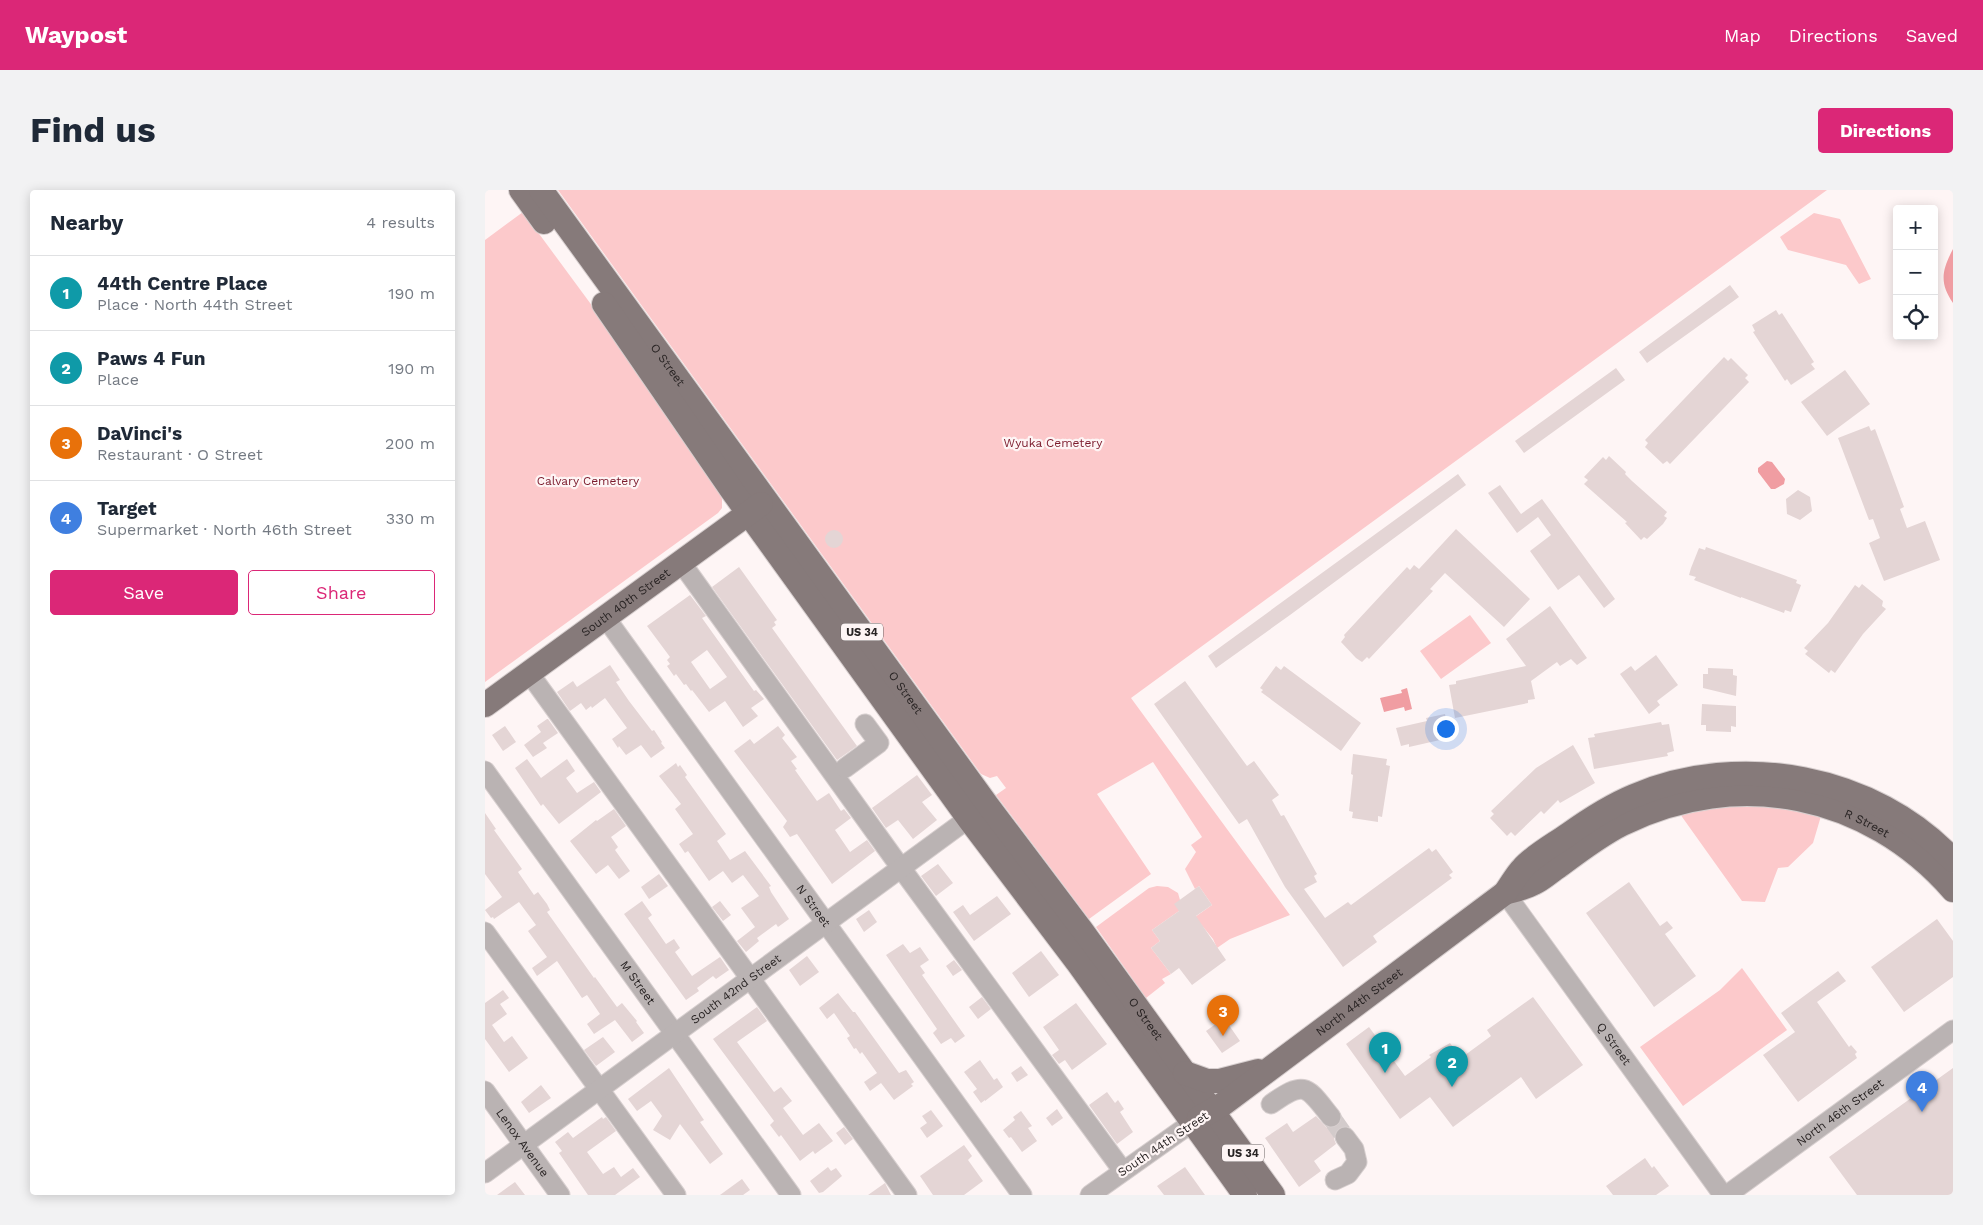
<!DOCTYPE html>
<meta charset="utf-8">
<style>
:root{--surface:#fff;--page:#f2f2f3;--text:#1f2937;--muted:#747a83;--line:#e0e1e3;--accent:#db2777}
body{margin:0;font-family:"Work Sans",sans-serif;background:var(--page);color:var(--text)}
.controls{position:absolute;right:15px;top:15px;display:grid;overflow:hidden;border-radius:5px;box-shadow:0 2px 12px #0003}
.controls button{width:45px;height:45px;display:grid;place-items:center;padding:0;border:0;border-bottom:1px solid var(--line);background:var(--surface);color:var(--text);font:25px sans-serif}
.you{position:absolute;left:960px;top:538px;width:18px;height:18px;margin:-12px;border:4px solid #fff;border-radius:50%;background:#1a73e8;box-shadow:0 0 0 8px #1a73e833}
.badge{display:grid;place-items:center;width:32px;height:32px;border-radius:50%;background:var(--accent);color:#fff;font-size:16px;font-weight:700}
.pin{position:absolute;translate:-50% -41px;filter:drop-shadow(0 1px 2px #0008)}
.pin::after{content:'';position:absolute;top:26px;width:18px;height:15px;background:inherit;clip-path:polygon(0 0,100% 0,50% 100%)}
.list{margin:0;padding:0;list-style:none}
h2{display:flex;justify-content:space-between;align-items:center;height:65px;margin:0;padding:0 20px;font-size:21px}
h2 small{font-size:16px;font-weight:400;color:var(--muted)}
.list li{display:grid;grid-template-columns:32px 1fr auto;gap:15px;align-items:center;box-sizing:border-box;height:75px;padding:0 20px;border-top:1px solid var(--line)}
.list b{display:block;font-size:19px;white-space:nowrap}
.list p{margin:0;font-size:16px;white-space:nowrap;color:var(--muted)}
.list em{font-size:16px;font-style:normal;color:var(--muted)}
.actions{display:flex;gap:10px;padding:15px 20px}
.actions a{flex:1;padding:11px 0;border:1px solid var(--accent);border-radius:5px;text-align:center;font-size:18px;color:var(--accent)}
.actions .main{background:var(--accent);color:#fff}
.icon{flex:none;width:28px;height:28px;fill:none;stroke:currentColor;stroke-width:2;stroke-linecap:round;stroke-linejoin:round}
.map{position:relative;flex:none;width:1468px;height:1005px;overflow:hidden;border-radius:5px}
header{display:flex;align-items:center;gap:30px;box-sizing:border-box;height:70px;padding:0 25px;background:var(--accent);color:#fff}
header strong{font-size:24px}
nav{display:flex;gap:28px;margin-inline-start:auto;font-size:18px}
.intro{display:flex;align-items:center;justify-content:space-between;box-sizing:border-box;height:120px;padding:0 30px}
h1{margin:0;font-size:35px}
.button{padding:12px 22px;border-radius:5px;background:var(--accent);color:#fff;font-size:18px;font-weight:700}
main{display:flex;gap:30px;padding:0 30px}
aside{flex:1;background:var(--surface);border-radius:5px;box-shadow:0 2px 12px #0003}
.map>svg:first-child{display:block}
.green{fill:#fcc9cb}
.water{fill:#f09da2}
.building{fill:#e4d5d5;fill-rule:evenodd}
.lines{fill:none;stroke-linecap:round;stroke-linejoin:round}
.minor-tunnel{stroke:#d3cbcb;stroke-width:19;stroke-dasharray:19 9;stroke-linecap:butt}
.minor-casing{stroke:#d7cfcf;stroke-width:21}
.major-casing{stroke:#d7cfcf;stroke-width:26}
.minor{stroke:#bab3b3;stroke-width:19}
.major{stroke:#867a7a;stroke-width:24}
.labels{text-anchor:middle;stroke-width:4.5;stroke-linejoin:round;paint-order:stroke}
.shield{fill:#fef5f5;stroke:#686262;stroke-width:1}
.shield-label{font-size:11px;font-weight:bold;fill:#282323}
.street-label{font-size:12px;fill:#282323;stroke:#fef5f5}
.park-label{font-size:12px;fill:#7b1a2c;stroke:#fef5f5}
</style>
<header>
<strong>Waypost</strong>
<nav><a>Map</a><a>Directions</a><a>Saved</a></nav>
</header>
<div class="intro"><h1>Find us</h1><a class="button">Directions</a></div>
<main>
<aside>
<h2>Nearby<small>4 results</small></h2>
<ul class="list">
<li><span class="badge" style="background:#0f9aa8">1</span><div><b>44th Centre Place</b><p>Place · North 44th Street</p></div><em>190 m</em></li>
<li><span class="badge" style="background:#0f9aa8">2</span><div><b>Paws 4 Fun</b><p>Place</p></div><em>190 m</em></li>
<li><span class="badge" style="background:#e8710a">3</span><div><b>DaVinci's</b><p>Restaurant · O Street</p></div><em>200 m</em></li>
<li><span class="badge" style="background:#3f7fe0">4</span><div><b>Target</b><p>Supermarket · North 46th Street</p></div><em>330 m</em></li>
</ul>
<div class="actions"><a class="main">Save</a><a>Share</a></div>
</aside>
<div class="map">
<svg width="1468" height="1005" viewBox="0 0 1468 1005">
<rect width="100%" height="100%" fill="#fef5f5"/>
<!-- green -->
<path class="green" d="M73 0H1342L646 508 805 725 745 749 732 758 728 749 710 727 727 715 714 696 710 699 700 679 711 662 706 655 717 647 668 572 612 604 666 684 604 729 511 605 521 598 512 586 505 588 496 584Z
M38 22 136 155 233 300 237 309V318L233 323 0 492V50Z
M1329 23 1355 29 1386 89 1374 94 1361 75 1303 60 1295 47Z
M985 425 1006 453 956 489 935 461Z
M1256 616H1298L1336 626 1328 653 1303 677 1293 678 1280 712 1257 711 1195 624 1229 617Z
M672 696 683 697 693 703 695 710 694 721 667 740 675 751 666 758 686 784 677 789 680 793 661 808 611 737 664 698Z
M1257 778 1302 840 1198 916 1155 857 1235 800Z"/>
<!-- water -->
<path class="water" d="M1468 59V113C1454 93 1457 80 1468 59Z
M1282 271 1287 272 1300 289 1299 294 1290 299H1286L1273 282V278Z
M922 498 927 519 920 521 919 517 899 522 895 508 917 503 916 500Z"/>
<!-- building -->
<path class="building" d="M1245 95 1254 107 1162 173 1154 162Z
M1291 120 1294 125 1297 123 1329 172 1326 174 1330 179 1306 195 1302 189 1300 191 1268 142 1270 141 1267 135Z
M1239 167 1243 171 1246 168 1263 185 1260 188 1264 192 1185 274 1182 271 1178 274 1160 257 1163 253 1160 250Z
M1131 178 1140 190 1039 263 1030 251Z
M1360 180 1385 214 1342 246 1316 212Z
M1384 236 1386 241 1390 239 1404 276 1419 317 1415 319 1422 338 1440 331 1455 370 1399 391 1384 353 1395 348 1388 329 1384 330 1353 248Z
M1124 266 1141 282 1140 284 1147 291 1182 322 1179 326 1182 328 1178 334 1162 349 1159 347 1156 350 1140 333 1142 332 1099 294 1103 290 1099 287 1118 267 1121 270Z
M973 284 981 295 805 425 731 478 723 466Z
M1015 295 1036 324 1057 309 1130 409 1119 418 1094 385 1073 400 1045 361 1066 345 1053 327 1032 343 1003 303Z
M1313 300 1325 307 1327 321 1315 330 1302 324 1301 309Z
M971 339 1045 409 1019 437 960 383 945 399 948 401 884 469 882 467 877 472 871 468 856 452 860 447 859 445 922 377 925 380 929 375 934 379Z
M340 349a9 9 0 1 1 18 0a9 9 0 1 1-18 0Z
M1221 357 1312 390 1311 393 1316 395 1306 422 1300 420 1299 423 1256 407V408L1209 390 1211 387 1204 385 1206 378 1214 358 1220 360Z
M254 377 292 430 289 432 291 435 287 438 372 556 352 570 227 397Z
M1377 394 1398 411 1397 416 1401 419 1378 444 1350 483 1346 480 1344 483 1320 464 1323 461 1319 458 1343 433 1370 395 1374 398Z
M205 405 221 426 217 428 269 501 271 500 279 509 266 518 273 526 258 537 240 511 224 522 207 500 206 501 201 494 199 495 191 484 189 486 182 476 185 474 182 470 185 467 162 436ZM222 460 242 487 225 499 206 472Z
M1065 416 1102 468 1092 475 1086 469 1075 476 1072 472 1046 491 1050 509 1043 510V513L970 528 964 495 971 494V491L1041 476 1021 449Z
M1171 465 1193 495 1172 511 1175 515 1164 524 1135 484 1146 476 1150 481Z
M125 475 135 490 131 492 144 511 167 541 169 540 177 552 176 553 180 558 166 568 156 555 141 565 134 556 133 558 127 549 142 538 120 508 107 518 106 516 101 520 96 513 85 521 72 502 88 491 92 497Z
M791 476 796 480 799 476 876 533 856 561 776 502 778 500 775 498Z
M1223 478 1248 479V485L1252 486 1251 506 1218 498V484H1223Z
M700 491 762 576 769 571 794 605 787 610 796 626 799 625 832 684 829 686 832 692 819 699 840 728 863 712 866 715 944 658 947 662 951 659 968 682 964 685 967 688 888 746 892 752 858 777 800 697 762 629 754 634 669 514Z
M1217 514 1251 516V537L1246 536V542L1221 541V535H1216Z
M960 524 963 539 960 540 961 545 954 547 955 550 924 557V554L916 556 911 538 942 531 941 528Z
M62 529H63L73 543 58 553 62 558 48 567 39 555 56 542 52 536Z
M1176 532 1177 535 1184 534 1189 561 1182 563 1183 566 1109 579 1103 548 1110 547 1109 544Z
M20 536 31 552 18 561 7 545Z
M293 536 300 545 297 548 312 567 306 571 312 579 310 580 332 611 344 603 356 621 359 619 366 628 350 640 365 662 382 650 390 661 347 694 312 644 305 647 298 637 302 631 249 561 265 549 269 554Z
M1088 555 1110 593 1075 613 1073 610 1059 624 1056 621 1030 646 1026 642 1022 646 1005 628 1009 624 1006 621 1051 578Z
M868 564 902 569 901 575 905 576 897 627 893 626V632L867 628 868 622 864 621 868 585 866 584Z
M42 569 56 588 82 569 90 581 81 588 92 603 109 592 116 602 74 634 58 614 56 616 30 578Z
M191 573 193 577 195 575 202 585 200 587 241 644 232 651 245 670 260 661 286 696 284 697 286 702 304 729 293 737 291 734 272 748 274 751 261 762 252 751 270 737 256 718 274 706 258 685 247 693 238 681 224 691 203 661 200 663 194 654 208 644 190 619 196 614 174 586Z
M432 585 447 605 437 612 452 630 428 649 413 630 401 638 387 618Z
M129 619 141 636 126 647 133 657 130 660 145 681 134 689 123 675 111 684 85 651 111 630 112 631Z
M0 623 11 639 9 640 37 679 33 682 49 705 53 702 62 714 65 720 62 722 109 788 110 787 132 817 137 813 152 831 151 832 159 843 147 852 130 830 109 844 102 834 115 824 102 805 97 808 72 771 52 786 47 778 62 767 43 741 51 735 34 712 9 729 8 727 6 728 0 720 17 707 0 684Z
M453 674 468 693 451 706 436 686Z
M174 684 183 696 164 709 156 697Z
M1144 692 1175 736 1182 731 1188 738 1180 744 1211 786 1169 817 1101 723Z
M714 696 727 715 711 726 741 770 707 795 694 778 686 784 666 758 675 751 667 740 694 721 689 714Z
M512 706 526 724 489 751 468 722 478 715 485 725Z
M157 711 167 725 163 728 181 754 189 749 195 758 190 762 207 786 235 767 244 780 231 789 228 786 212 798 214 801 201 810 139 724Z
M235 711 246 725 238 731 227 717Z
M384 720 392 732 379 742 371 729Z
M1452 729 1468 751V787L1419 822 1386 777Z
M418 754 425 763 435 757 444 770 435 776 440 783 437 785 480 846 470 853 466 848 456 854 448 843 452 839 401 765Z
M556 761 574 785 544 807 527 783Z
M322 766 334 782 315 796 304 780Z
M469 770 477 780 468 786 461 776Z
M1353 781 1361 791 1332 812 1364 857 1366 855 1372 862 1370 864 1372 868 1313 912 1278 865 1310 842 1296 823Z
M18 800 24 808 15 814 22 824 7 835 19 852 27 846 43 868 24 882 0 849V813Z
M353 803 368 822H370L414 883 421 880 429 892 426 894 428 896 409 910 396 893 385 901 379 892 392 883 377 862 375 864 371 858 369 859 362 848 365 846 349 823 342 829 334 818Z
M497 807 506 819 493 829 484 817Z
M1048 807 1098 875 1051 909 1036 887 968 937 945 907 915 929 861 854 884 837 920 886 946 867 944 865 965 853 976 868 1006 846 1002 840Z
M591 813 622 854 587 880 580 870 574 874 567 865 574 860 558 837Z
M272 817 282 831 252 852 289 902 296 897 307 911 298 918 318 945 334 933 348 951 330 964 328 961 315 971 296 945 294 947 285 935 289 931 228 849Z
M739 828 755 851 737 863 721 841Z
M118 847 130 862 111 876 99 860Z
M495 870 509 890 512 888 518 897 500 911V910L496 913 488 902 492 899 479 882Z
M536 876 543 885 532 892 526 883Z
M184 878 219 930 215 932 238 964 225 974 195 934 185 950 168 940 177 926 166 911 152 921 143 909Z
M1468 878V1005H1372L1344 967Z
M56 895 66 908 44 923 36 912Z
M622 902 630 913 633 910 639 919 635 922 648 942 632 954 604 915Z
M572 919 578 928 567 936 561 928Z
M446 920 458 936 442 948 435 938 442 933 437 926Z
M536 921 547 936 543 938 552 951 537 962 526 947 524 948 518 940 530 930 528 927Z
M831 926 842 938H848L856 932 859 936 853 938 850 943 849 949 851 954 829 971 836 981 814 997 780 948 802 933 808 942Z
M117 927 118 929 121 927 131 941 102 962 118 984 129 977 136 987 148 978 155 987 130 1005H103L74 963 77 961 70 952 83 942 88 948Z
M359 937 368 949 360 955 351 943Z
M479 955 487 966 483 970 498 991 479 1005H448L435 986Z
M1160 968 1167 978 1169 976 1184 996 1171 1005H1128L1121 996Z
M343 977 346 981 351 978 357 986 338 1002 334 1003 325 991Z
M700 977 720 1005H679L672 996Z
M257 989 265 1000 258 1005H235Z
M30 992 40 1005H12Z
M400 993 406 1005H383Z"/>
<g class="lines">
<!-- minor-tunnel -->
<path class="minor-tunnel" d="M846 927 860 947"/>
<!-- minor casing -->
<g class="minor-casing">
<g id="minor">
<path d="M195 371 408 667 638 981"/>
<path id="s1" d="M120 427 537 1005"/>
<path d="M44 483 422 1005"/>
<path d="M360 578 394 553 380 534"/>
<path id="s2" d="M0 581 306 1005"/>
<path id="s3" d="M1020 703 1238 1005"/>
<path d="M0 742 191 1005"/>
<path id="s4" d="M0 901 75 1005"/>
<path d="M786 914C821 889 822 897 846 927"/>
<path id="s5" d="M0 983 495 620"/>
<path d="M850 990 863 984 872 972 869 959 860 947"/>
<path d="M605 1005 708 932"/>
<path id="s6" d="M1242 1005 1468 840"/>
</g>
</g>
<!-- major casing -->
<g class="major-casing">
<g id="major">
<path d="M36 0 59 32"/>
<path id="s7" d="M56 0 502 615 597 741 788 1005"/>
<path d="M119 114 246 299 484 629 593 773 760 1005"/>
<path id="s8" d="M0 515 276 314"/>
<path id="s9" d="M1020 703C1030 700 1040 698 1049 693 1058 689 1066 681 1074 676 1094 661 1115 645 1137 634 1253 577 1383 603 1468 700"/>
<path d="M700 883 722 891H734L773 881"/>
<path id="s10" d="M714 928 738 914 1020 703C1026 695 1031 685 1038 678 1048 666 1070 654 1084 644 1105 629 1125 616 1149 606 1255 561 1389 585 1468 670"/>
</g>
</g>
<!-- minor -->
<use href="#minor" class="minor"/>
<!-- major -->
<use href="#major" class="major"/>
</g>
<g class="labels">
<!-- shield labels -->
<g class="shield">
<rect x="356" y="433.5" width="42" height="17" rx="4"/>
<rect x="737" y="954.5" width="42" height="17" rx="4"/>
</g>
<g class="shield-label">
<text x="377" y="446">US 34</text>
<text x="758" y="967">US 34</text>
</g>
<!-- street labels -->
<g class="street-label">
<text dy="4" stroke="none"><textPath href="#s7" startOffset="216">O Street</textPath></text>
<text dy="4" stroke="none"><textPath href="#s8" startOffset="174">South 40th Street</textPath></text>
<text dy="4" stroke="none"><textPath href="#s7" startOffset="621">O Street</textPath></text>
<text dy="4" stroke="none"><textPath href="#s9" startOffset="391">R Street</textPath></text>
<text dy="4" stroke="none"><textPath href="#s1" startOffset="356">N Street</textPath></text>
<text dy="4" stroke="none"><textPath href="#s2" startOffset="261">M Street</textPath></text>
<text dy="4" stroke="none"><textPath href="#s5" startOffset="311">South 42nd Street</textPath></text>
<text dy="4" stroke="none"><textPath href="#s10" startOffset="198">North 44th Street</textPath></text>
<text dy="4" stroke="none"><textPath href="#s7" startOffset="1026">O Street</textPath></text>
<text dy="4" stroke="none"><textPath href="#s3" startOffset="186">Q Street</textPath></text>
<text dy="4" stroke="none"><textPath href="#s6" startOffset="140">North 46th Street</textPath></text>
<text dy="4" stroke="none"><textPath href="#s4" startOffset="64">Lenox Avenue</textPath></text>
<text transform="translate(678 954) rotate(-34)" y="4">South 44th Street</text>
</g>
<!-- park labels -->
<g class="park-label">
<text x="568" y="257">Wyuka Cemetery</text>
<text x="103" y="295">Calvary Cemetery</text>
</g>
</g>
</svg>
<div class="controls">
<button>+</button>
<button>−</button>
<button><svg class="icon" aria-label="locate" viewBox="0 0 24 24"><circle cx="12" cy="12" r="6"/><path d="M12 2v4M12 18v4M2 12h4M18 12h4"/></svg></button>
</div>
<div class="you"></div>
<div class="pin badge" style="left:900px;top:883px;background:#0f9aa8">1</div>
<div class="pin badge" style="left:967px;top:897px;background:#0f9aa8">2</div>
<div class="pin badge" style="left:738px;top:846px;background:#e8710a">3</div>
<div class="pin badge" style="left:1437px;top:922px;background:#3f7fe0">4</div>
</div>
</main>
